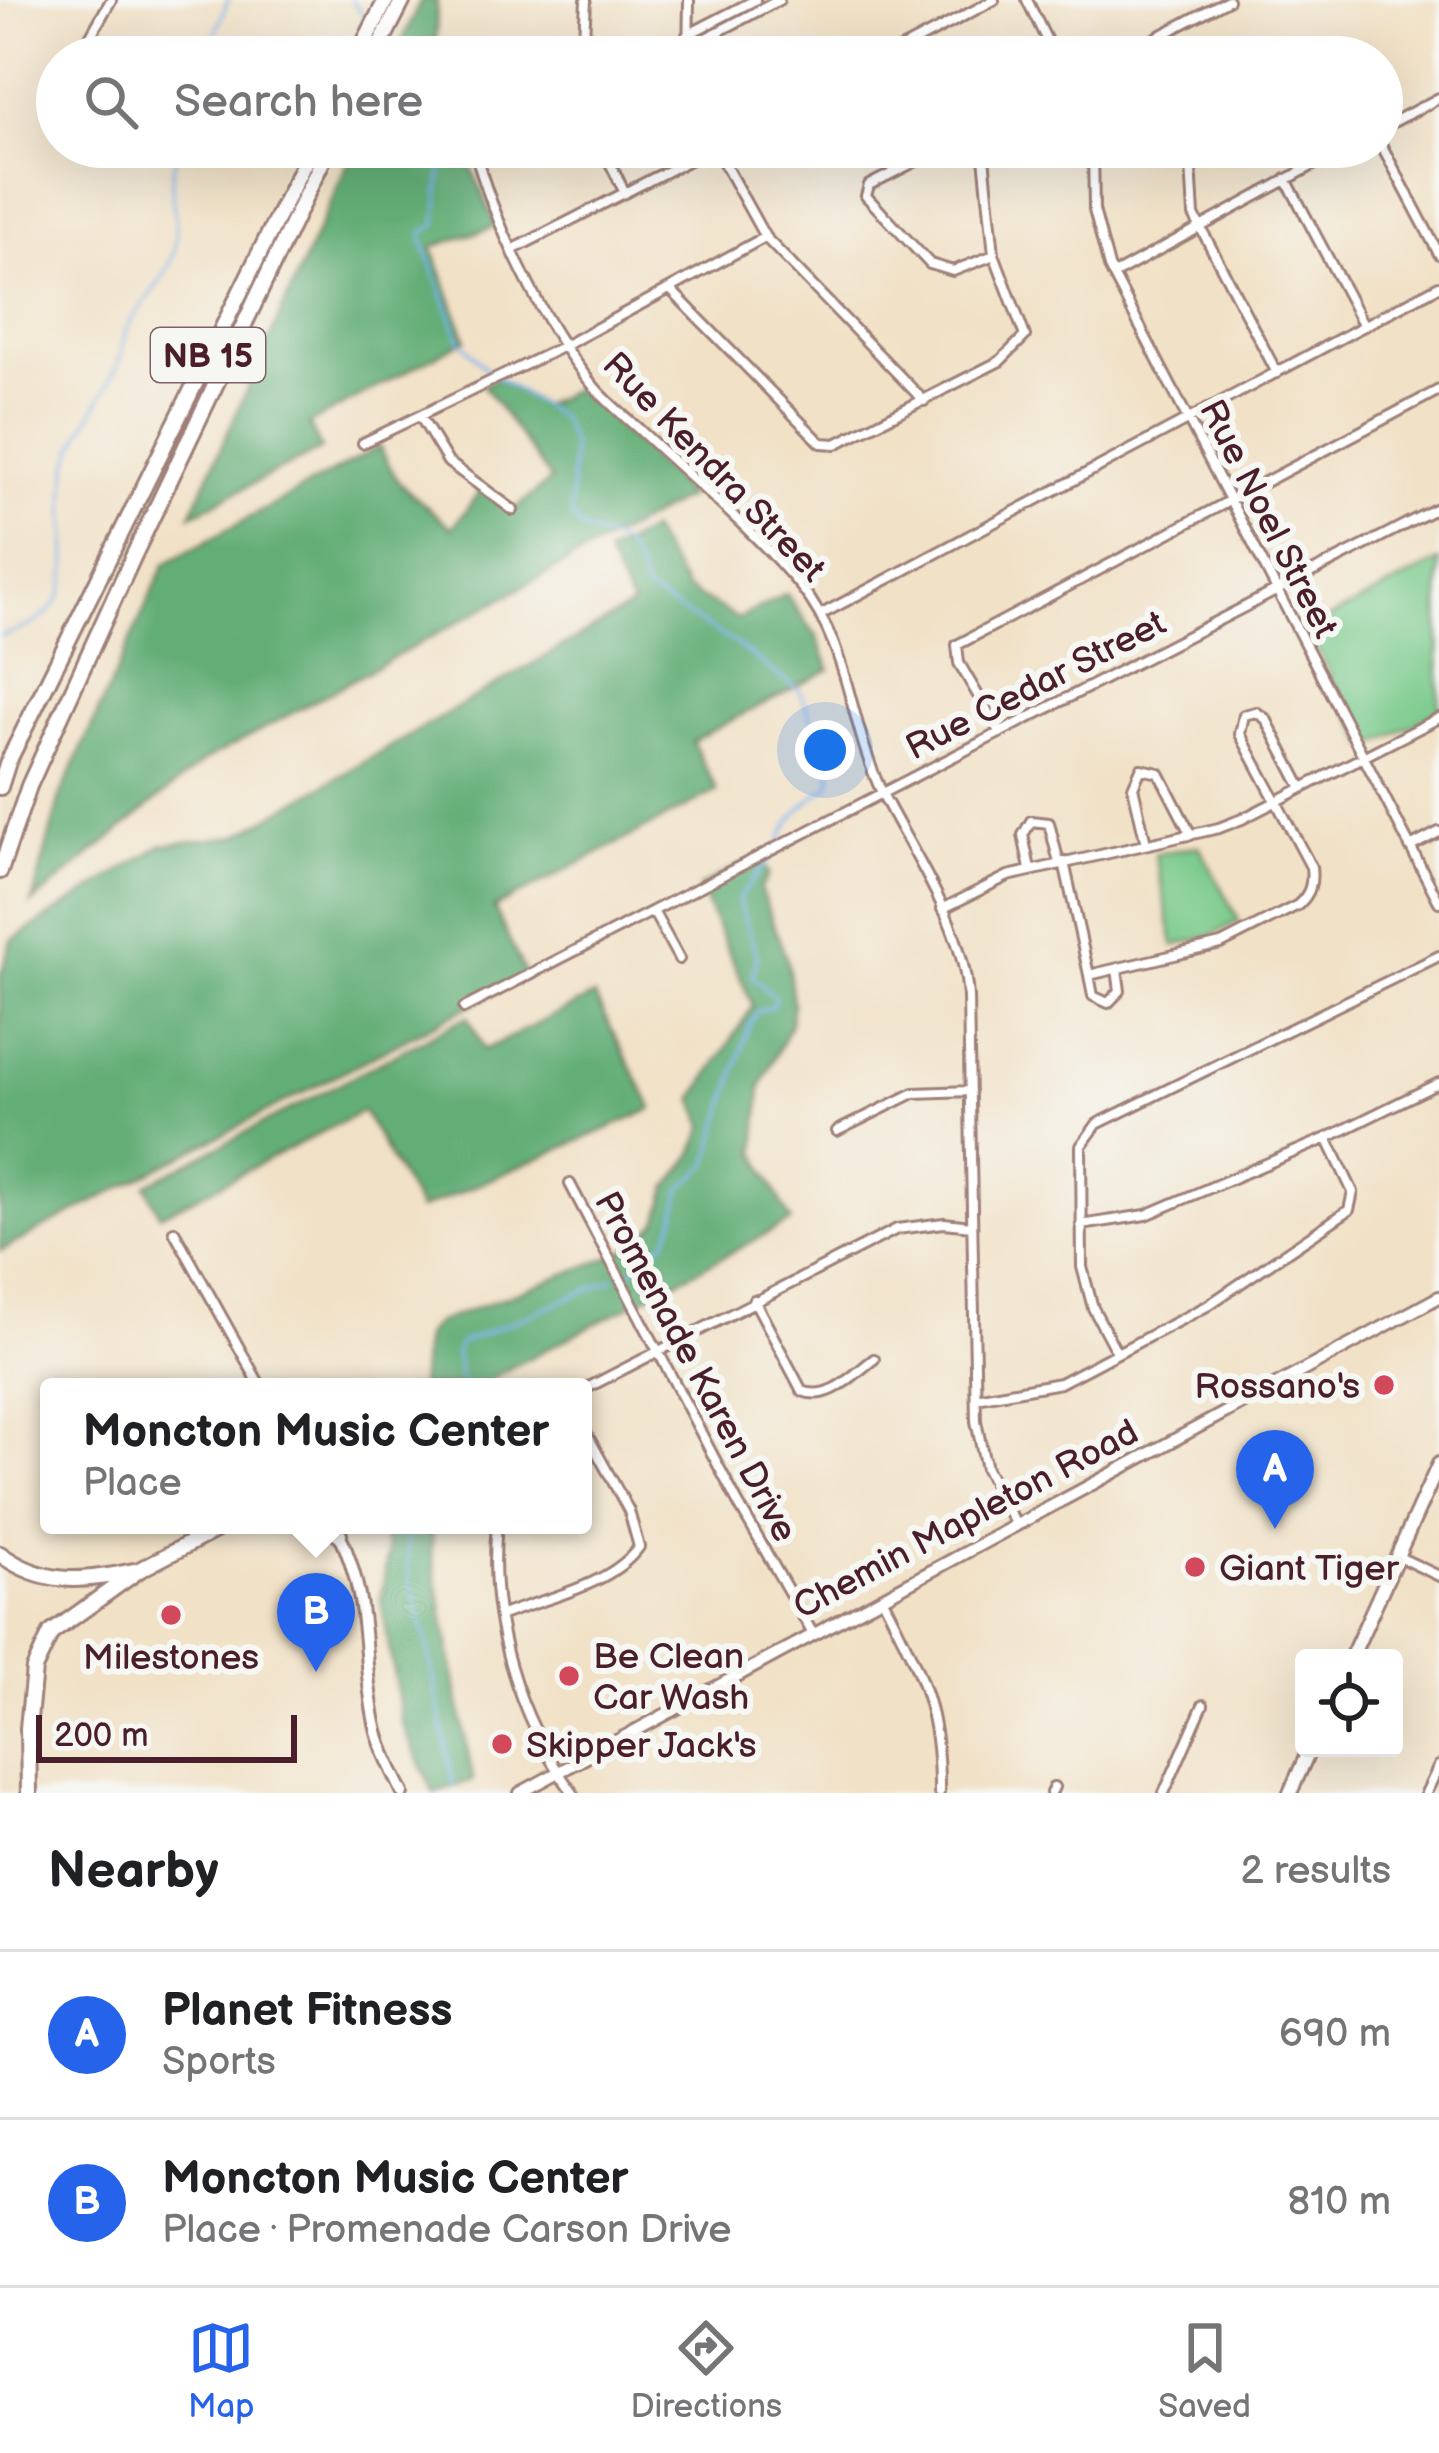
<!DOCTYPE html>
<meta charset="utf-8">
<style>
:root{--surface:#fff;--page:#f6f6f6;--text:#202124;--muted:#757577;--line:#e0e0e0;--accent:#2563eb}
body{margin:0;font-family:"Balsamiq Sans",sans-serif;background:var(--page);color:var(--text)}
.controls{position:absolute;right:36px;bottom:36px;display:grid;overflow:hidden;border-radius:12px;box-shadow:0 12px 48px #0002}
.controls button{width:108px;height:108px;display:grid;place-items:center;padding:0;border:0;border-bottom:3px solid var(--line);background:var(--surface);color:var(--text);font:60px sans-serif}
.scale{position:absolute;left:36px;bottom:30px;width:261px;box-sizing:border-box;padding-left:12px;border:6px solid #4a1f2b;border-top:0;font-size:33px;line-height:42px;white-space:nowrap;color:#4a1f2b;-webkit-text-stroke:9px #f6f6f2;paint-order:stroke}
.you{position:absolute;left:825px;top:750px;width:42px;height:42px;margin:-30px;border:9px solid #fff;border-radius:50%;background:#1a73e8;box-shadow:0 0 0 18px #1a73e833}
.badge{display:grid;place-items:center;width:78px;height:78px;border-radius:50%;background:var(--accent);color:#fff;font-size:39px;font-weight:700}
.pin{position:absolute;translate:-50% -99px;filter:drop-shadow(0 3px 6px #0008)}
.pin::after{content:'';position:absolute;top:63px;width:42px;height:36px;background:inherit;clip-path:polygon(0 0,100% 0,50% 100%)}
.popup{position:absolute;left:40px;top:1378px;width:552px;height:156px;box-sizing:border-box;display:grid;place-content:center;border-radius:12px;background:var(--surface);filter:drop-shadow(0 3px 9px #0005);font-size:39px;white-space:nowrap;color:var(--muted)}
.popup b{font-size:45px;color:var(--text)}
.popup::after{content:'';position:absolute;left:50%;top:100%;margin-left:-24px;border:24px solid transparent;border-top-color:var(--surface)}
.list{margin:0;padding:0;list-style:none}
h2{display:flex;justify-content:space-between;align-items:center;height:156px;margin:0;padding:0 48px;font-size:51px}
h2 small{font-size:39px;font-weight:400;color:var(--muted)}
.list li{display:grid;grid-template-columns:78px 1fr auto;gap:36px;align-items:center;box-sizing:border-box;height:168px;padding:0 48px;border-top:3px solid var(--line)}
.list b{display:block;font-size:45px;white-space:nowrap}
.list p{margin:0;font-size:39px;white-space:nowrap;color:var(--muted)}
.list em{font-size:39px;font-style:normal;color:var(--muted)}
.icon{flex:none;width:66px;height:66px;fill:none;stroke:currentColor;stroke-width:2;stroke-linecap:round;stroke-linejoin:round}
.map{position:relative;flex:none;width:1439px;height:1793px;overflow:hidden}
.search{position:absolute;background:var(--surface);box-shadow:0 12px 48px #0002;left:36px;right:36px;top:36px;height:132px;display:flex;align-items:center;gap:30px;box-sizing:border-box;padding:0 42px;border-radius:66px;color:var(--muted);font-size:45px}
.sheet{height:492px;background:var(--surface)}
nav{display:flex;justify-content:space-around;align-items:center;box-sizing:border-box;height:168px;border-top:3px solid var(--line);background:var(--surface);font-size:33px;color:var(--muted)}
nav a{display:grid;justify-items:center;gap:6px}
nav .on{color:var(--accent)}
.map>svg:first-child{display:block}
.green{fill:#7aca8b;stroke:#62745b;stroke-width:3}
.forest{fill:#63ae77;stroke:#566651;stroke-width:3}
.lines{fill:none;stroke-linecap:round;stroke-linejoin:round}
.stream{stroke:#7db2eb;stroke-width:3}
.street-casing{stroke:#9e8078;stroke-width:14}
.secondary-casing{stroke:#9e8078;stroke-width:16}
.primary-casing{stroke:#9e8078;stroke-width:18}
.highway-casing{stroke:#9e8078;stroke-width:20}
.street{stroke:#fff;stroke-width:8}
.secondary{stroke:#fff;stroke-width:10}
.primary{stroke:#fff;stroke-width:12}
.highway{stroke:#fff;stroke-width:14}
.poi-dot{fill:#d1495b;stroke:#f6f6f2;stroke-width:4.5}
.labels{text-anchor:middle;stroke-width:12;stroke-linejoin:round;paint-order:stroke}
.shield{fill:#f6f6f2;stroke:#7e6067;stroke-width:3}
.shield-label{font-size:33px;font-weight:bold;fill:#4a1f2b}
.street-label{font-size:36px;fill:#4a1f2b;stroke:#f6f6f2}
.poi-label{font-size:36px;fill:#4a1f2b;stroke:#f6f6f2;text-anchor:start}
</style>
<div class="map">
<svg width="1439" height="1793" viewBox="0 0 1439 1793">
<rect width="100%" height="100%" fill="#f6f6f2"/>
<filter id="ink" filterUnits="userSpaceOnUse"><feTurbulence type="fractalNoise" baseFrequency=".00833" numOctaves="2"/><feDisplacementMap in="SourceGraphic" scale="24" xChannelSelector="R" yChannelSelector="G"/><feConvolveMatrix kernelMatrix="1 2 1 2 8 2 1 2 1" color-interpolation-filters="sRGB"/></filter>
<filter id="wash" filterUnits="userSpaceOnUse"><feTurbulence type="fractalNoise" baseFrequency=".004" numOctaves="4" result="noise"/><feDisplacementMap in="SourceGraphic" scale="48" xChannelSelector="R" yChannelSelector="G"/><feGaussianBlur stdDeviation="2.7" result="paint"/><feColorMatrix in="noise" values="0 0 0 0 0 0 0 0 0 0 0 0 0 0 0 0 0 1.4 0 .05"/><feComposite in="paint" operator="in"/></filter>
<g filter="url(#wash)">
<rect width="100%" height="100%" fill="#f1e1c6"/>
<!-- green -->
<path class="green" d="M1439 561V711L1368 748 1307 630Z
M1199 846 1239 921 1210 936 1174 946 1155 854Z"/>
<!-- forest -->
<path class="forest" d="M421 0H437L436 40 444 57H395Z
M355 147H463L496 226 432 247 466 339 309 424 321 449 191 515Z
M497 378 542 406 579 386 689 496 204 761 32 903 60 797 165 564 379 447 399 483 452 528 483 488 514 510 551 480 483 385Z
M650 531 686 589 738 619 786 594 817 637 830 669 692 741 717 791 494 908 526 976 0 1251V978L11 941 162 845 237 836 632 606 606 554Z
M759 856 769 874 760 889 788 963 793 1003 790 1025 761 1086 756 1153 791 1221 493 1377 489 1387H419L425 1335 436 1323 608 1258 633 1245 658 1222 668 1188 691 1158 705 1126 694 1099 753 1006 699 887Z
M594 996 653 1109 419 1210 363 1111 160 1215 146 1185 468 1016 484 1050Z
M381 1525H434L431 1549 473 1780 434 1793 402 1723 381 1600 388 1549Z"/>
<g class="lines">
<!-- stream -->
<path class="stream" d="M352 0 367 21
M207 57 228 0
M434 147 442 163 436 225 424 231 422 238 460 340 490 373 561 418 572 445 571 515 580 528 623 545 637 567 645 590 736 644 801 692 832 776 829 786C805 803 791 815 779 843
M0 636C99 612 55 544 68 470 74 436 106 395 119 362 124 350 122 337 128 326 142 302 171 275 175 247 180 210 162 188 180 147
M623 1275 636 1269 666 1240 676 1217 681 1189 708 1165 749 1025 757 1012 771 1007 776 999 753 977 757 957 738 899 775 852
M462 1387 455 1353 461 1343 614 1279
M406 1525 409 1577 426 1637 454 1788"/>
</g>
</g>
<g filter="url(#ink)">
<g class="lines">
<!-- street casing -->
<g class="street-casing">
<path id="street" d="M1027 0 1055 57
M687 35 755 0
M1159 36 1167 57
M462 47 463 57
M687 48 779 0
M82 51 111 0
M583 57 586 0
M688 57 689 0
M886 57 994 0
M1120 57 1228 0
M1382 128 1439 98
M1382 146 1439 254
M474 147C492 219 544 326 591 383 606 402 626 417 644 434 696 483 755 531 801 587 851 648 849 727 884 797 916 859 963 925 968 997L976 1421 986 1469 1016 1525
M602 147 625 193
M715 147 765 237 924 401
M944 147 869 185 866 196 930 264 953 271 994 255
M1093 147 1094 210 1109 267 1439 902
M1190 147 1194 215 1277 373
M1286 179 1364 326
M514 249 715 147
M1113 275 1346 147
M670 289 821 443 836 444 1000 361 1025 336 994 254 983 147
M420 416 448 462 513 510
M363 443 564 346 765 237
M820 615 1439 286
M1000 733 959 663 957 645 1439 390
M1146 844 1133 787 1141 769 1159 773 1191 835
M1410 847 1439 832
M1064 862 1089 975 1221 944 1298 905C1310 894 1313 884 1311 867L1240 734 1244 715 1256 712 1266 719 1302 788
M1030 869 1023 835 1031 821 1049 823 1059 863
M942 909 1008 876 1219 828 1242 819 1439 718
M653 911 679 959
M1089 975 1093 996 1108 1003 1120 991 1117 969
M464 1008 1439 507
M837 1131 914 1093 970 1091
M570 1184 739 1505 813 1634
M1081 1225 1146 1215 1327 1138 1439 1083
M174 1231 261 1387
M754 1300 802 1391C830 1402 852 1375 874 1359
M1117 1353 1093 1308 1082 1267 1081 1146 1097 1124 1439 956
M583 1390 897 1229 944 1223 972 1226
M976 1398 1060 1383 1207 1306 1349 1210 1353 1192 1327 1138
M497 1525C487 1618 518 1719 573 1793
M1397 1556 1439 1576
M882 1597C920 1672 940 1707 939 1793
M502 1615C545 1598 611 1586 639 1547L629 1511 583 1427
M1051 1793 1054 1787
M1164 1793 1203 1705
M1426 1793 1439 1766"/>
</g>
<!-- secondary casing -->
<g class="secondary-casing">
<path id="secondary" d="M338 1531C372 1604 360 1651 375 1723 380 1748 392 1770 403 1793
M520 1793 1439 1297"/>
</g>
<!-- primary casing -->
<g class="primary-casing">
<path id="primary" d="M1351 1658 1439 1464
M1290 1793 1310 1748"/>
</g>
<!-- highway casing -->
<g class="highway-casing">
<path id="highway" d="M357 57 386 0
M374 57 403 0
M0 787 8 762 312 147
M0 871 29 786 133 557 329 147
M332 1525 339 1534
M0 1554C44 1586 83 1582 134 1571
M29 1793 28 1728 34 1669 51 1633 139 1570 225 1525"/>
</g>
<!-- street -->
<use href="#street" class="street"/>
<!-- secondary -->
<use href="#secondary" class="secondary"/>
<!-- primary -->
<use href="#primary" class="primary"/>
<!-- highway -->
<use href="#highway" class="highway"/>
</g>
</g>
<!-- markers -->
<g class="poi-dot">
<circle cx="1384" cy="1385" r="12"/>
<circle cx="1195" cy="1567" r="12"/>
<circle cx="171" cy="1615" r="12"/>
<circle cx="569" cy="1676" r="12"/>
<circle cx="502" cy="1744" r="12"/>
</g>
<g class="labels">
<!-- shield labels -->
<rect class="shield" x="151" y="328" width="114" height="54" rx="9"/>
<g class="shield-label">
<text x="208" y="367">NB 15</text>
</g>
<!-- street labels -->
<g class="street-label">
<text transform="translate(715 466) rotate(46)" y="13">Rue Kendra Street</text>
<text transform="translate(1270 518) rotate(63)" y="13">Rue Noel Street</text>
<text transform="translate(1035 684) rotate(-27)" y="13">Rue Cedar Street</text>
<text transform="translate(697 1366) rotate(62)" y="13">Promenade Karen Drive</text>
<text transform="translate(965 1518) rotate(-28)" y="13">Chemin Mapleton Road</text>
</g>
<!-- poi labels -->
<g class="poi-label">
<text x="1360" y="1398" text-anchor="end">Rossano's</text>
<text x="1219" y="1580">Giant Tiger</text>
<text x="593" y="1668">Be Clean<tspan x="593" dy="41">Car Wash</tspan></text>
<text x="171" y="1669" text-anchor="middle">Milestones</text>
<text x="526" y="1757">Skipper Jack's</text>
</g>
</g>
</svg>
<div class="controls">
<button><svg class="icon" aria-label="locate" viewBox="0 0 24 24"><circle cx="12" cy="12" r="6"/><path d="M12 2v4M12 18v4M2 12h4M18 12h4"/></svg></button>
</div>
<div class="scale">200 m</div>
<div class="you"></div>
<div class="pin badge" style="left:1275px;top:1529px">A</div>
<div class="pin badge" style="left:316px;top:1672px">B</div>
<div class="popup"><b>Moncton Music Center</b>Place</div>
<div class="search"><svg class="icon" aria-label="search" viewBox="0 0 24 24"><circle cx="10" cy="10" r="6"/><path d="M15 15l6 6"/></svg>Search here</div>
</div>
<section class="sheet">
<h2>Nearby<small>2 results</small></h2>
<ul class="list">
<li><span class="badge">A</span><div><b>Planet Fitness</b><p>Sports</p></div><em>690 m</em></li>
<li><span class="badge">B</span><div><b>Moncton Music Center</b><p>Place · Promenade Carson Drive</p></div><em>810 m</em></li>
</ul>
</section>
<nav>
<a class="on"><svg class="icon" aria-label="map" viewBox="0 0 24 24"><path d="M3 6l6-2 6 2 6-2v14l-6 2-6-2-6 2zM9 4v14M15 6v14"/></svg>Map</a>
<a><svg class="icon" aria-label="directions" viewBox="0 0 24 24"><path d="M12 3l9 9-9 9-9-9zM9 14v-3h6M13 9l2 2-2 2"/></svg>Directions</a>
<a><svg class="icon" aria-label="saved" viewBox="0 0 24 24"><path d="M7 4h10v16l-5-4-5 4z"/></svg>Saved</a>
</nav>
